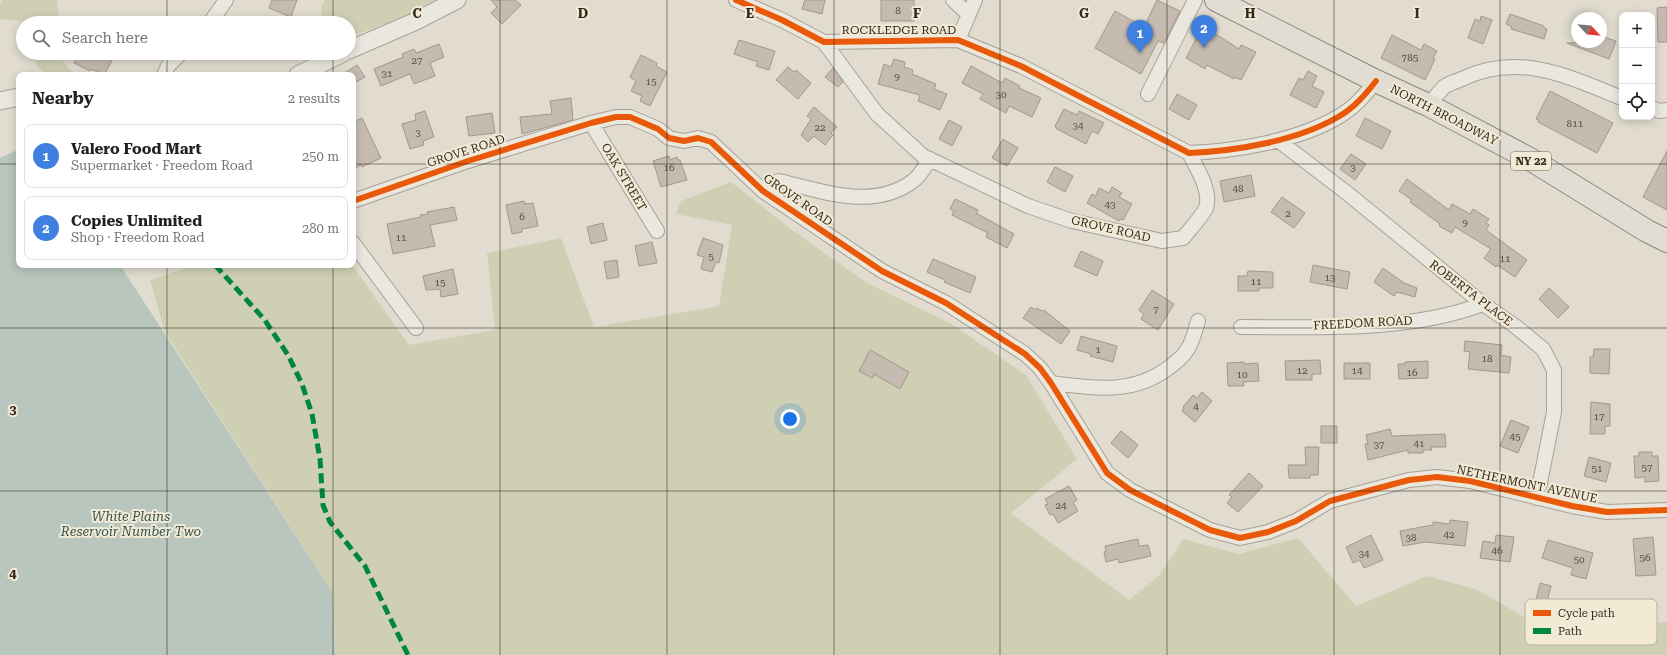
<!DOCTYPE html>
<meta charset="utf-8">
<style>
:root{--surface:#fff;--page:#f2f2f2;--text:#222;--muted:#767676;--line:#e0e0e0;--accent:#b45309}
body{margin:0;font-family:"Roboto Serif",serif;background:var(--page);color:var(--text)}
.controls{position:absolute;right:12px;top:12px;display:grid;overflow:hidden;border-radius:8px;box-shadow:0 2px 10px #0003}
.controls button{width:36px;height:36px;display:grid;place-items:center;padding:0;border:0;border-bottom:1px solid var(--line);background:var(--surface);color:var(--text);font:20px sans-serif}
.compass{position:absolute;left:1571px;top:12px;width:36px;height:36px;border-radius:50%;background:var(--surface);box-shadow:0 2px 10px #0003;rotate:116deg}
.you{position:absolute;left:790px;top:419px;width:14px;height:14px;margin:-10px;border:3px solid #fff;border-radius:50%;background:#1a73e8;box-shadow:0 0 0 6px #1a73e833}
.badge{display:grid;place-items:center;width:26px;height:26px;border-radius:50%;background:var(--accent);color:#fff;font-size:13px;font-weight:700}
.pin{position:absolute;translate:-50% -33px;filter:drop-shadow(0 1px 2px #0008)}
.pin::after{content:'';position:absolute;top:21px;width:14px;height:12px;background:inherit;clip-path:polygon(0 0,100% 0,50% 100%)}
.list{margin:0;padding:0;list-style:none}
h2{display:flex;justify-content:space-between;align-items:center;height:52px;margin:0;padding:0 16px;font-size:17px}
h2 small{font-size:13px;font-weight:400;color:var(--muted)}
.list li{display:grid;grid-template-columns:26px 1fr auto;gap:12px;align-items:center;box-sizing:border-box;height:64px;margin:0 8px 8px;padding:0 8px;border:1px solid var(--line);border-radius:8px}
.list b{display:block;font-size:15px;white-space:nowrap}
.list p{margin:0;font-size:13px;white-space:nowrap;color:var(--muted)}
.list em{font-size:13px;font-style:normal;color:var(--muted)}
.icon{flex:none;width:22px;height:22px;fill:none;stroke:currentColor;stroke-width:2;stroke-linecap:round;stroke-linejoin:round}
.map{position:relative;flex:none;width:1667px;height:655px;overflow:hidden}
.search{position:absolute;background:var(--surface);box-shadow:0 2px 10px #0003;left:16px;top:16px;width:340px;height:44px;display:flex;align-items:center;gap:10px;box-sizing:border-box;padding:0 14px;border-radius:22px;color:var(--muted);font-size:15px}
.panel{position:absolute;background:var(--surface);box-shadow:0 2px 10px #0003;left:16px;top:72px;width:340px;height:196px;border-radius:8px}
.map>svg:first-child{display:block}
.green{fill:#cfd0b3}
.water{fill:#b8c6be}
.building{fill:#c5bbb0;stroke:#a1988e}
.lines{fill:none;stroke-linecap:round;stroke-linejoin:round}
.minor-casing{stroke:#a7a197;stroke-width:16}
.tertiary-casing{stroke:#a7a197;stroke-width:19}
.primary-casing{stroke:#8c877e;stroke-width:24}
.minor{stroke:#eae7df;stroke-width:14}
.tertiary{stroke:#eae7df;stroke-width:17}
.primary{stroke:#e1ddd2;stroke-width:22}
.quiet{stroke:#00873e;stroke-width:5;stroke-dasharray:10 5;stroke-linecap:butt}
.cycleway-casing{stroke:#f2ead5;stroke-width:8}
.cycleway{stroke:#e8590c;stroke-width:6}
.grid{fill:none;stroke:#352a20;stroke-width:1;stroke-opacity:0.55}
.labels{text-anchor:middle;stroke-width:4;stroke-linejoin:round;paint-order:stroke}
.number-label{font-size:10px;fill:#594e44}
.shield{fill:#f2ead5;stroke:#6e6456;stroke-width:1}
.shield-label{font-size:11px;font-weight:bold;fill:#352a20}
.street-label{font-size:12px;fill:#352a20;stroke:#f2ead5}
.water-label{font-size:13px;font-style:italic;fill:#315351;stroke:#f2ead5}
.key{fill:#f2ead5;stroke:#b9b09f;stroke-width:1}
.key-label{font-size:11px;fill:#352a20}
.grid-label{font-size:13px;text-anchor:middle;font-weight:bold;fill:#352a20;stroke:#f2ead5;stroke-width:4;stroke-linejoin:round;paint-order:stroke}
</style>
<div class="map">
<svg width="1667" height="655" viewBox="0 0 1667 655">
<rect width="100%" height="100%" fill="#e1dccf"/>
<!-- green -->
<path class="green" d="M2 0H57L60 23H24L23 21 0 19V5Z
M325 0H437L421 11 349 37V23H322L321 8Z
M31 53H60V58L75 75H47L37 66Z
M731 182 791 229 867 283 950 323 1026 375 1077 459 1011 513 1129 600 1159 576 1183 539 1239 554 1298 538 1356 606 1427 576 1478 590 1541 627 1667 622V655H335L333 593 165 332 150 280 196 265H352L409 345 495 330 487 253 561 238 594 327 719 306 732 225 676 214 681 201Z"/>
<!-- water -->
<path class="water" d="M19 149V265H120L333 593 335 655H0V158Z"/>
<!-- building -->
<path class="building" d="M272 0H297L291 17 269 8Z
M491 0H515L521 5 502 24 491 13 497 7Z
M805 0H825L822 14 802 9Z
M881 0H914V21H881Z
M1157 0 1180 11 1164 43 1158 41 1141 74 1095 48 1115 11 1144 27Z
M1667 7V42H1658L1657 8Z
M1510 14 1544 26V28L1547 29 1544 39 1511 29 1512 27 1506 24Z
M1481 16 1492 20 1483 44 1468 38 1475 19 1480 21Z
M1203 26 1239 49 1241 45 1256 52 1241 80 1235 77 1234 79 1207 65 1205 69 1186 58Z
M1392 35 1421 50 1424 44 1437 51 1433 58 1435 59 1425 80 1381 58Z
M1601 36 1616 41 1609 59 1567 43 1601 42Z
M739 40 775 51 769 70 756 66 758 62 734 54Z
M439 44 444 57 430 63 435 76 414 84 410 74 381 86 374 69 403 57 402 54 414 49 416 53Z
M79 53H116L104 75 91 69 90 71 74 63Z
M641 55 657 63 656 66 667 72 650 106 640 101 642 96 631 91 636 81 630 77Z
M894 59 905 62 904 67 913 70 912 74 936 84 934 89 947 94 940 110 918 101 920 95 878 84 884 64 891 67Z
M357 65 365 77 354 83 353 75H348L346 72Z
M971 66 1002 83 1005 78 1020 86 1019 88 1041 98 1032 117 1009 106 1006 113 980 99 983 94 962 83Z
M788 67 794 72 796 70 811 83 798 99 776 80Z
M833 68 843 82 838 87 825 77Z
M1308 71 1317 76 1312 86 1324 92 1316 108 1290 95 1299 78 1303 80Z
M1550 91 1613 123 1597 153 1538 122 1539 120 1536 119Z
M1177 94 1197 105 1189 120 1169 109Z
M571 98 573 120 522 134 520 117 552 114 550 101Z
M814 107 837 127 831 133 833 135 825 145 814 136 808 142 801 135 811 119 807 116Z
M1064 109 1077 115 1079 111 1104 123 1098 134 1092 131 1086 144 1057 129 1055 126Z
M425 111 434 137 423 141 424 145 410 149 402 124 416 120 415 114Z
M492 113 495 133 469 136 466 117Z
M362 118 381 158 362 167 361 165 353 169V122Z
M1365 118 1391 131 1382 149 1356 136Z
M949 120 962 127 952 146 939 139Z
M1003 139 1018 148 1007 166 992 158Z
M1667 151V210L1643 197Z
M1351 154 1366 164 1355 180 1340 169Z
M669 156 670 160 677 157 678 160H680L687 180 661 187 653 161Z
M1055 167 1073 176 1065 192 1047 182Z
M1251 175 1255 196 1224 202 1220 181Z
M1407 179 1449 210 1452 204 1470 214 1473 209 1489 219 1486 223 1489 225 1486 230 1527 260 1515 277 1497 265 1496 267 1484 258 1491 249 1455 227 1452 233 1439 226 1440 224 1410 202 1412 200 1399 191Z
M1112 187 1122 193 1119 197 1132 204 1123 220 1120 219 1119 221 1087 203 1092 194 1096 196 1099 188 1109 193Z
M1282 197 1305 213 1294 228 1271 212Z
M955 199 978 210 976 213 1014 234 1007 248 986 237 988 233 952 215 954 211 950 209Z
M524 201 525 204 533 203 538 226 522 229V232L512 234 506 205Z
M454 207 457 220 430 225 435 246 393 254 387 224 421 217 420 215 428 214 427 212Z
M603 223 607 240 591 244 587 227Z
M703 238 723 245 719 263 716 262 712 272 701 269 704 257 697 255Z
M652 242 657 263 639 266 635 246Z
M1081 251 1103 261 1097 276 1074 266Z
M933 259 976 277 970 293 944 282 945 280 927 272Z
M617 260 619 277 607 279 604 262Z
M1313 265 1350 272 1347 289 1310 282Z
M1383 268 1404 283 1417 288 1415 297 1397 292 1394 296 1374 282Z
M453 269 458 294 441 297 440 289 426 290 423 276Z
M1248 271 1273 272V288H1259V291H1238V276H1247Z
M1549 288 1569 307 1558 318 1539 299Z
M1152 290 1174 304 1158 330 1141 319 1144 314 1139 310Z
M1031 307 1036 310 1037 308 1042 311 1044 310 1070 331 1061 344 1023 318Z
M1081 336 1117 346 1113 362 1090 356 1091 354 1077 350Z
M1465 341 1502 345 1501 355 1511 357 1509 373 1468 369 1470 352 1464 351Z
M1594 349H1610L1609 374 1590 373V357H1593Z
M870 350 909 372 900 389 874 374 872 378 859 371Z
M1320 360 1321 374H1312V380H1286L1285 361Z
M1428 361V378L1399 379 1398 364H1405V362Z
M1244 362V364L1258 363 1259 381 1243 382 1244 386H1228L1227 363Z
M1344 363H1370V379H1344Z
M1202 392 1212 401 1195 422 1182 411 1184 408 1183 407 1193 395 1197 398Z
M1591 402 1610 404V426H1605V434H1590Z
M1511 420 1529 427 1518 453 1500 446Z
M1321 426H1337V443H1321Z
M1390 429 1392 436 1445 434 1446 447H1431L1432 450H1423V453H1408V450L1368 460 1365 444H1368L1366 435Z
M1121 431 1138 445 1128 458 1111 443Z
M1305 447H1319L1318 475H1310V478H1289L1288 465H1306Z
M1639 452H1652V456H1658L1659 481 1645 482V477L1635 478 1634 456H1639Z
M1589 457 1611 463 1606 482 1584 476Z
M1249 473 1263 486 1238 512 1227 503 1232 497 1229 495Z
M1069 486 1077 500 1073 502 1078 511 1058 523 1053 514 1050 515 1045 505 1048 504 1045 499Z
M1450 520 1468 522 1465 546 1425 542 1403 546 1400 531 1433 525V522L1450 524Z
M1371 535 1383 560 1364 568 1360 560 1353 563 1346 547Z
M1496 535 1514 537 1510 562 1480 558 1483 541 1495 543Z
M1653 537 1656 575 1636 576 1633 539Z
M1138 539 1139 546 1148 545 1151 556 1119 563 1118 559 1106 562 1104 552 1106 551 1105 546Z
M1548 540 1593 553 1586 579 1571 575 1573 568 1542 558Z
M1540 583 1551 586 1546 607 1535 604Z"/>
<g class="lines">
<!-- minor casing -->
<g class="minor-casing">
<path id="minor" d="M736 0 782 20 824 42 958 40 1021 66 1189 153C1236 151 1297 141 1338 117 1354 108 1365 95 1376 81
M953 0 968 14
M210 23 226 0
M958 40 975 0
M824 42 877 114 923 156 1028 206 1072 221 1162 241 1183 238C1190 229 1201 218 1206 208 1212 191 1196 167 1189 153
M164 75 168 66 181 53
M1148 94 1195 0
M1428 105C1433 100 1439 92 1444 87 1449 83 1458 81 1464 78 1520 52 1569 77 1622 98
M1652 108 1659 111 1667 110
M591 123 657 231
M1279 141 1347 193 1483 304 1515 326 1543 349 1554 370V412L1537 498
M763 191 770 184 779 181C822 191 873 211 913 181 920 176 925 166 930 159
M353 201 468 161 591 123 616 117H630L658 129 669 138 684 141 698 138 711 142 763 191 882 271 946 303 1025 354 1040 368 1051 383 1107 473 1130 490 1210 530 1240 538 1268 532 1296 521 1330 501 1409 480 1437 477 1470 481 1572 506 1607 512 1667 510
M353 243 416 328
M1241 327C1319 327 1409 332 1483 304
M1051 383C1093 388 1131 395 1167 369 1174 364 1183 357 1187 350 1193 342 1195 330 1198 321"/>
</g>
<!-- tertiary casing -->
<g class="tertiary-casing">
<path id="tertiary" d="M349 50 414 22 457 0
M298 75 343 53
M0 101 19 97"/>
</g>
<!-- primary casing -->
<g class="primary-casing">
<path id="primary" d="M1216 0 1376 81 1428 105 1528 158 1647 231 1667 241"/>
</g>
<!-- minor -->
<use href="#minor" class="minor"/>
<!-- tertiary -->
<use href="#tertiary" class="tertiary"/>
<!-- primary -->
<use href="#primary" class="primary"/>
<!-- quiet -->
<path class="quiet" d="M215 265 264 319 288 355 302 384 312 414 320 459 323 505 330 522 365 566 408 655"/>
<!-- cycleway casing -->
<g class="cycleway-casing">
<path id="cycleway" d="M736 0 782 20 824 42 958 40 1021 66 1189 153C1236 151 1297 141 1338 117 1354 108 1365 95 1376 81
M353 201 468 161 591 123 616 117H630L658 129 669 138 684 141 698 138 711 142 763 191 882 271 946 303 1025 354 1040 368 1051 383 1107 473 1130 490 1210 530 1240 538 1268 532 1296 521 1330 501 1409 480 1437 477 1470 481 1572 506 1607 512 1667 510"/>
</g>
<!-- cycleway -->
<use href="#cycleway" class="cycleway"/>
</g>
<!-- grid -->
<path class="grid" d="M167 0V23M333 0V23M500 0V655M667 0V655M834 0V655M1000 0V655M1167 0V655M1334 0V655M1500 0V655M167 53V75M333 53V75M0 164H19M353 164H1667M167 265V655M333 265V655M0 328H1667M0 491H1667"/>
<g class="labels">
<!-- number labels -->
<g class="number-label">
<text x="898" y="14">8</text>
<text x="1410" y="61">785</text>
<text x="417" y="64">27</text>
<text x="387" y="77">31</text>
<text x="897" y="80">9</text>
<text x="651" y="85">15</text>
<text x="1001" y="98">30</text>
<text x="1575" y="127">811</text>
<text x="1078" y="129">34</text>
<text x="820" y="131">22</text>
<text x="418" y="136">3</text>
<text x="669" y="171">16</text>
<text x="1353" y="171">3</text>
<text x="1238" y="192">48</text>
<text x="1110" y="208">43</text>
<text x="1288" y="217">2</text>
<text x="522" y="220">6</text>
<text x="1465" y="226">9</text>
<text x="401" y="241">11</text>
<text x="711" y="260">5</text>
<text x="1505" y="262">11</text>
<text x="1330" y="281">13</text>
<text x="1256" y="285">11</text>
<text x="440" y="286">15</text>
<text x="1156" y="313">7</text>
<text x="1098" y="353">1</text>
<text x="1487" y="362">18</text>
<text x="1302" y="374">12</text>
<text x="1357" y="374">14</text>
<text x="1412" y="376">16</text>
<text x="1242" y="378">10</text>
<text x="1196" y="410">4</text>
<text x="1599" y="420">17</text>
<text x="1515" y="440">45</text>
<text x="1419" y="447">41</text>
<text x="1379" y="448">37</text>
<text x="1647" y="471">57</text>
<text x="1597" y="472">51</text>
<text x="1061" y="509">24</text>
<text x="1449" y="538">42</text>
<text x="1411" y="541">38</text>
<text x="1497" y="554">46</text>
<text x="1364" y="557">34</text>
<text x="1645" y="561">56</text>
<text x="1579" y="563">50</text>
</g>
<!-- shield labels -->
<rect class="shield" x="1511" y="152" width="40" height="18" rx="3"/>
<g class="shield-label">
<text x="1531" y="165">NY 22</text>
</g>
<!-- street labels -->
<g class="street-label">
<text x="899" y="34">ROCKLEDGE ROAD</text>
<text transform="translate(1444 115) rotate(27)" y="4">NORTH BROADWAY</text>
<text transform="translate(466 151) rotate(-18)" y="4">GROVE ROAD</text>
<text transform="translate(624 177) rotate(59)" y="4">OAK STREET</text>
<text transform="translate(798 200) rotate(35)" y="4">GROVE ROAD</text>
<text transform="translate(1111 229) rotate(13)" y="4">GROVE ROAD</text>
<text transform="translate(1471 293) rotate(37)" y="4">ROBERTA PLACE</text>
<text transform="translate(1363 323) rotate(-3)" y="4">FREEDOM ROAD</text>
<text transform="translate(1527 484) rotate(12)" y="4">NETHERMONT AVENUE</text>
</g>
<!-- water labels -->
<g class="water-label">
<text x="131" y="521">White Plains<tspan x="131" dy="15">Reservoir Number Two</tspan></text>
</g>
</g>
<!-- legend -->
<rect x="1525" y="599" width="132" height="46" rx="6" class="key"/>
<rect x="1533" y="610" width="18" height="6" fill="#e8590c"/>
<rect x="1533" y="628" width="18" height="6" fill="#00873e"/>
<g class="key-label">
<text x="1558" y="617">Cycle path</text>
<text x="1558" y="635">Path</text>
</g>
<g class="grid-label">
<text x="417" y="18">C</text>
<text x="583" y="18">D</text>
<text x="750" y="18">E</text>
<text x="917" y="18">F</text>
<text x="1084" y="18">G</text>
<text x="1250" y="18">H</text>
<text x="1417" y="18">I</text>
<text x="13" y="414">3</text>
<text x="13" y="578">4</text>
</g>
</svg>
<div class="controls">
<button>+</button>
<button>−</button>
<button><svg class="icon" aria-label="locate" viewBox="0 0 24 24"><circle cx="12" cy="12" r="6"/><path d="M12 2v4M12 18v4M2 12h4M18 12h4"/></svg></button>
</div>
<svg class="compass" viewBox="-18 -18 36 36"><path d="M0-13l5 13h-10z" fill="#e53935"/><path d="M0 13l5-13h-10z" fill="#767676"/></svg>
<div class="you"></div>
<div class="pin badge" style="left:1140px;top:53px;background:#3f7fe0">1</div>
<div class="pin badge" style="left:1204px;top:48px;background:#3f7fe0">2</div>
<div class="search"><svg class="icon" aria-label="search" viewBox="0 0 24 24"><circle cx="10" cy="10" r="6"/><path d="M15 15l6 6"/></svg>Search here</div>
<section class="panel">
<h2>Nearby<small>2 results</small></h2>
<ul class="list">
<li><span class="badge" style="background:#3f7fe0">1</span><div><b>Valero Food Mart</b><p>Supermarket · Freedom Road</p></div><em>250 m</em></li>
<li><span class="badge" style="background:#3f7fe0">2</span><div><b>Copies Unlimited</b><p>Shop · Freedom Road</p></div><em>280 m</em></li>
</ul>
</section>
</div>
